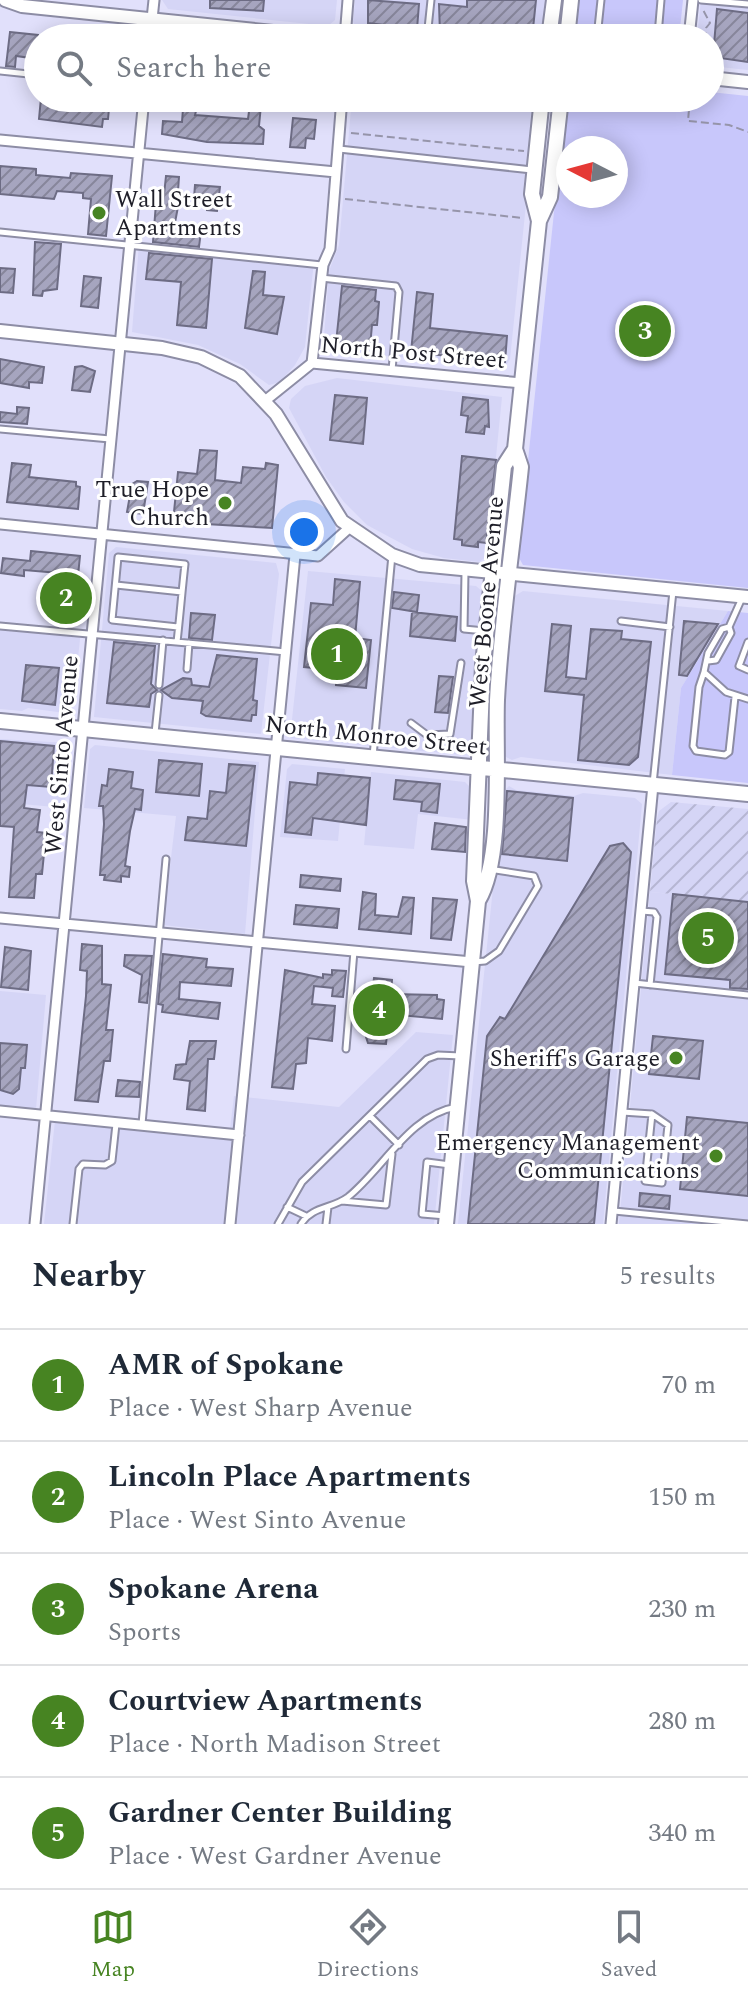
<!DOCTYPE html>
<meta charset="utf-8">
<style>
:root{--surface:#fff;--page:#f6f6f7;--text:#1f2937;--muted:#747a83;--line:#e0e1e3;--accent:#478422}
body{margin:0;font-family:Spectral,serif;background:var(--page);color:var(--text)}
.compass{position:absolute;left:556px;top:136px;width:72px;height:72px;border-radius:50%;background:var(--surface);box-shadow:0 4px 20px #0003;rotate:276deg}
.you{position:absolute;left:304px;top:532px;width:28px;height:28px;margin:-20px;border:6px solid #fff;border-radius:50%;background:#1a73e8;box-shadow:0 0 0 12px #1a73e833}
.badge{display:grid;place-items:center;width:52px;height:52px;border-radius:50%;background:var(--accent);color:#fff;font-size:26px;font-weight:700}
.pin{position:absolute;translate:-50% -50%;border:4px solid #fff;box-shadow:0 2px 8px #0006}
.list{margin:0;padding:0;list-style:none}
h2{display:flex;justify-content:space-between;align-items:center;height:104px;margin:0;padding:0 32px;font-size:34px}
h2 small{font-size:26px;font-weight:400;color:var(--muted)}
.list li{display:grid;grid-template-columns:52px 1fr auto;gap:24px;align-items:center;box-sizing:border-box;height:112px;padding:0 32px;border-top:2px solid var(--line)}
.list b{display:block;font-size:30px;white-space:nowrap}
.list p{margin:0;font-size:26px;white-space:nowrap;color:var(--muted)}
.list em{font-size:26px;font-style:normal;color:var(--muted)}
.icon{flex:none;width:44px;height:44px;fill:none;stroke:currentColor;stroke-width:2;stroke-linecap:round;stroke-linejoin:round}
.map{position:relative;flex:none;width:748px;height:1224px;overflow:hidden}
.search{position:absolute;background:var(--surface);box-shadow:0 4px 20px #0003;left:24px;right:24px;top:24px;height:88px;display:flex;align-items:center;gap:20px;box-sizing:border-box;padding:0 28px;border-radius:44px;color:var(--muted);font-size:30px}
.sheet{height:664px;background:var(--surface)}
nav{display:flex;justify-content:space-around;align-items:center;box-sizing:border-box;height:112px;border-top:2px solid var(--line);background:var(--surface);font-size:22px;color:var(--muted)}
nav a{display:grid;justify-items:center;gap:4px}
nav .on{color:var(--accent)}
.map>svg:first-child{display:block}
.built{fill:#d5d5f6}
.industrial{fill:url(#industrial-furrows)}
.green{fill:#c8c7fb;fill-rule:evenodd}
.building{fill:url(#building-hatch);stroke:#6d6c84;stroke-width:2}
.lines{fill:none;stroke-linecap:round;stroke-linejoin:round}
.service-casing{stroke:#8d8da5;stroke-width:9}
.minor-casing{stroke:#8d8da5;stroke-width:13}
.tertiary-casing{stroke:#8d8da5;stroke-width:16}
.secondary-casing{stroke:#8d8da5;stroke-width:18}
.path{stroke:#9695aa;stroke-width:2;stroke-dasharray:8 4;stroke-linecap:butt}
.service{stroke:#fff;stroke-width:5}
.minor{stroke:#fff;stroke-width:9}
.tertiary{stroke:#fff;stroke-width:12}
.secondary{stroke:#fff;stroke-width:14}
.poi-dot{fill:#478422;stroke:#fff;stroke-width:3}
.labels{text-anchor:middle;stroke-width:6;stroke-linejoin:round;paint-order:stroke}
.poi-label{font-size:24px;fill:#1e1e28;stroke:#fff;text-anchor:end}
.street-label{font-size:24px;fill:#1e1e28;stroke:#fff}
</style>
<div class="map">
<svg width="748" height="1224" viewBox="0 0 748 1224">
<defs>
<pattern id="industrial-furrows" width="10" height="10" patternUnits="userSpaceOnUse" patternTransform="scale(2)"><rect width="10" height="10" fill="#d5d5f6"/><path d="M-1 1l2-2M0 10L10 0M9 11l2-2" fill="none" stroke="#b6b6d3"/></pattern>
<pattern id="building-hatch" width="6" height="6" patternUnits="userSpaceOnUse" patternTransform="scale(2)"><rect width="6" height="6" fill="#a6a5bf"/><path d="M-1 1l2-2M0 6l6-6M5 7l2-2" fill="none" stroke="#87869b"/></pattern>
</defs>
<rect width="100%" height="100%" fill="#e1e0fb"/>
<!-- built -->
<path class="built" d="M162 0H337L335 20 328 26 168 9Z
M355 0H548L543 38H446L358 29 353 22Z
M701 0H748V70L710 66V38H697Z
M352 98H537L510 359 505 367 323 350 329 271 339 245Z
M139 244 314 261 305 347 295 365 280 382 269 385 240 364 198 345 132 332Z
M337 378 502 397 486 557 479 562 444 558 412 549 367 525 344 502 326 477 289 408 291 399 305 386Z
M116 547 276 563 279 574 261 734 94 717 109 553Z
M308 571 476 586 482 591 470 752 463 755 290 738Z
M523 591 728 611 681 688 672 775 521 757 512 760 504 756 505 681 513 597Z
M0 623 81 630 72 714 28 708 22 711 0 709Z
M0 739 68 743 65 808 0 802Z
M95 745 259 762 245 934 163 925 176 816 84 808 90 749Z
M292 764 345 769 338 841 280 837 287 769Z
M371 772 465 782 472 789 473 820 418 814 414 849 364 845Z
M509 786 516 790 574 796 583 793 635 798 642 804 603 1224H458L503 792Z
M650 892 748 901V1224H619Z
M0 991 46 995 36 1109 0 1106Z
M416 1032 453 1035 434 1224H44L56 1111 230 1129 234 1096 339 1107Z"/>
<!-- industrial -->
<path class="industrial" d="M671 802 748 809V901L650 892 657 819 659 811Z"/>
<!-- green -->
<path class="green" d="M576 0H683L679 38H572Z
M710 92 748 96V588L523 565 518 556 566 98H710ZM568 148H616V196H568Z
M728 611 748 613V783L672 775 681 688Z"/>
<!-- building -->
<path class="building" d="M210 0H264L263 11 210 8Z
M368 0 419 4 417 29 368 23Z
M467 0H536L532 38 440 33 439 4 467 7Z
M717 9 748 13V62L713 57Z
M10 32 38 35V59L16 56 15 67 6 66Z
M41 98 74 102V98H110L108 119H103L102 127 39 119Z
M250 104 261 105 259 126 264 130 263 144 207 142 162 134 163 121 182 122 183 109 196 111 195 115 248 119Z
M293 118 316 120 314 139 306 138 305 148 290 147Z
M0 166 36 169V175L70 178 71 173 112 176 106 236 88 234 91 199 83 198V193L57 191 54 199 0 194Z
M166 176 179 177 178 191H181L173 233 201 231 199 247 153 242 156 203 163 204Z
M195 185 220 187 217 211 207 210V199L194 198Z
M35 242 61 244 57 289 43 291 42 296 33 295Z
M149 253 212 259 206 328 177 325 181 282 146 279Z
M0 268 15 269 13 293 0 292Z
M253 271 265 272 263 295 284 297 277 334 245 328Z
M84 276 101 278 98 308 81 306Z
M342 286 376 290 375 301 379 302 377 325H372L370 347 336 343Z
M417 292 433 294 430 328 507 336 505 362 411 352Z
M0 359 44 367 42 383 29 382V388L0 383Z
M82 366 95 371 90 392 72 390 75 367Z
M335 395 367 398 363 444 330 440Z
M463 397 488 400 489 427 485 426 484 434 466 432 468 416 461 415Z
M17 407 29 408 27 424 0 422V412L17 414Z
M200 450 217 451 215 480 241 483 243 467 265 469 266 463 278 465 272 528 173 522 178 472 197 474Z
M462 456 496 460 486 543 478 542V547L462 545V540L454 539Z
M12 463 31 465 29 477 76 482V486L80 487 78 509 7 502Z
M137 481 148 482 143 514 127 512 132 484Z
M31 551 80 556 73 625 54 623 59 573 24 570V576L1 573 3 558 30 561Z
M335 579 360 582 355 638 371 640 366 688 336 685 337 670 304 667 311 603 333 605Z
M394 592 419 595 417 612 392 608Z
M412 612 457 617 455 641 410 636Z
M191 613 215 615 212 640 189 638Z
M684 621 718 624 687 676 679 675Z
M552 624 571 626 566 677 586 679 591 629 622 631 621 639 651 642 638 757 629 765 578 760 584 695 545 691Z
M114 642 155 646 151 684 157 690 151 694 149 707 107 703Z
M217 655 257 659 253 700 257 701 256 715H252L251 721 206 716 201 713 203 701 172 698 161 690 183 678 191 679 192 685 209 687Z
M26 665 59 668 55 705 22 701Z
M439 676 453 677 448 713 435 712Z
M0 741 54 746 51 787 27 785 24 808 40 810 37 832 46 833 42 874H36L34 898 9 897 14 827 0 826Z
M159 760 202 764 199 796 156 792Z
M229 764 255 766 246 846 185 840 188 817 207 819 210 791 226 793Z
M109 769 133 772 131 788 143 790 141 810 135 809 130 831 125 866 130 867 129 877 121 876V882L104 880 105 875H100L104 824 103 806H99L102 785 107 786Z
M318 773 370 778 366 825 313 818 311 835 285 832 290 782 317 785Z
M396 780 440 784 437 813 421 811 422 802 394 799Z
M507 791 573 798 567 861 502 854Z
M435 823 466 827 465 852 432 849Z
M623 843 631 852 594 1224H468L487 1036 500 1017 505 1019 610 846Z
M301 875 341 879 340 891 300 887Z
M363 892 376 894 375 915 398 917 403 897 414 898 411 934 359 929Z
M673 894 748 902V989L730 988V980L665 974Z
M433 898 457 900 451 940 431 938Z
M296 905 339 909 337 928 294 924Z
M82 944 102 946V984L111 985 106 1030H113L110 1061H104L98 1102 75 1100 86 996 87 971 80 970Z
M5 947 31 951 28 990 1 987Z
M163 954 207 959 206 967 233 969 231 986 180 982 179 999 220 1003 218 1019 162 1012 163 1005 158 1004Z
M125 955 152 956 147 1003 139 1002 142 975 124 966Z
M285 970 323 978V974L332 975V970L346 971 343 997 332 996 333 988 314 986 312 1004 335 1006 332 1041 308 1038 306 1063 296 1064 293 1089 272 1087Z
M374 978 392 980 391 994 437 995V999L444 1000 442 1019 389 1014 386 1044 368 1043 366 1037Z
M653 1036 703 1041 699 1079 649 1074Z
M190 1041H216L214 1059H208L205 1111 187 1109 190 1081 174 1079 176 1065 186 1064Z
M0 1043 27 1045 25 1068H21L19 1089 13 1094 0 1090Z
M118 1080 140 1082 139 1097 116 1096Z
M687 1117 748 1123V1196L680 1189Z
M640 1193 670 1196 669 1209 639 1206Z"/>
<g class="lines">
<!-- service casing -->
<g class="service-casing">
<path id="service" d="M601 0 598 28 658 35 661 0
M701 0 748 4
M427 38 431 0
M0 71 38 75
M246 98 341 108
M339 149 532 170
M0 232 322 265
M321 278 396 286 399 292 392 370
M0 429 110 439
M465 572 464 629 485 631
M116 585 182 592
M621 621 670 627
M0 626 286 652
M729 627 722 629 708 653 704 672 726 692 748 699
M177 642C180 616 182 590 185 564L118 557 112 620 178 627
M748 642 739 666 748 670
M708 661 716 660 731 633 729 627 742 598
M187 669 189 643
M704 672 699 687 693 746 696 751 725 755 729 752 735 697
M159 685 163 640
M411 723 427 735 450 734 461 663
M155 733 159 695
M373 756 392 555
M653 784 673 591
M641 911 654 912 657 917 650 985
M473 962 485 961 499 951 538 886 534 876 489 869
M634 983 748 995
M346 1049 354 951
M622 1112 652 1114 645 1181 662 1183 668 1125 652 1114
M370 1116 399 1145
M142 1124 166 859
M342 1201 386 1205 392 1154
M287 1207 306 1216
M614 1211 748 1224
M446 1216 422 1214 427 1162 450 1165
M73 1224 79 1169 83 1164 105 1165 112 1161 116 1124
M278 1224 302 1182 427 1059 438 1055 461 1056
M301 1224C312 1206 332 1209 348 1197 383 1169 410 1114 457 1107
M326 1224 328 1207"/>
</g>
<!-- minor casing -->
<g class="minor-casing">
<path id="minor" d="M150 38 154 0
M345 38 348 0
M689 38 693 0
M0 140 336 172
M312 363 323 265 330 249 342 98
M266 400 312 363 522 383
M0 524 318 556 349 528
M0 918 472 962
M0 1111 239 1135
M35 1224 144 98
M230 1224 295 555
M611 1224 653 785"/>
</g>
<!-- tertiary casing -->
<g class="tertiary-casing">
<path id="tertiary" d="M5 0 22 6 332 38
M710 78 748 82
M0 331 162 348 201 357 240 376 276 414 342 521 392 555 420 565 748 597"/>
</g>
<!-- secondary casing -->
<g class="secondary-casing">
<path id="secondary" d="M549 38 554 0
M567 38 571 0
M539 221 532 194 542 98
M0 721 748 794
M478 901C504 858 495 753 497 700 501 622 513 545 521 467L515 449 539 221 550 197 561 98
M446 1224 478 901 474 881 483 664 504 466 515 449"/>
</g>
<!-- path -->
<path class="path" d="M701 36H705L706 28 710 23 702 8
M690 98 688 121 729 125 748 132
M351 133 524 151
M345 199 523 218"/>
<!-- service -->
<use href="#service" class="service"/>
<!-- minor -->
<use href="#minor" class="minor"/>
<!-- tertiary -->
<use href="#tertiary" class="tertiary"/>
<!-- secondary -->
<use href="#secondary" class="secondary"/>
</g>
<!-- markers -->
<g class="poi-dot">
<circle cx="99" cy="213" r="8"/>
<circle cx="225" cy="503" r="8"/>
<circle cx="676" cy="1058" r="8"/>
<circle cx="716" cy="1156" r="8"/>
</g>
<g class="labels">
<!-- poi labels -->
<g class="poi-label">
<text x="115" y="207" text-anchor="start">Wall Street<tspan x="115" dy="28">Apartments</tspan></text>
<text x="209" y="497">True Hope<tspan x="209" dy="28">Church</tspan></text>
<text x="660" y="1066">Sheriff's Garage</text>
<text x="700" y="1150">Emergency Management<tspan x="700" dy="28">Communications</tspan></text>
</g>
<!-- street labels -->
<g class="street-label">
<text transform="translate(413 352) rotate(5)" y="8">North Post Street</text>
<text transform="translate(486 602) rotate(-85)" y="8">West Boone Avenue</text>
<text transform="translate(376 735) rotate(6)" y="8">North Monroe Street</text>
<text transform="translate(61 755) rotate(-85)" y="8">West Sinto Avenue</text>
</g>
</g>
</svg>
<svg class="compass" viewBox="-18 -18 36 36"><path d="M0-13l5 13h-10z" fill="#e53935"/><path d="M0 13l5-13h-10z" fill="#747a83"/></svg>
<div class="you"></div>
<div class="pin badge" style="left:337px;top:654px">1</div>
<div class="pin badge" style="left:66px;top:598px">2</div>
<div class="pin badge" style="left:645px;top:331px">3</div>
<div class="pin badge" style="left:379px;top:1010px">4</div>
<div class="pin badge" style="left:708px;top:938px">5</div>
<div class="search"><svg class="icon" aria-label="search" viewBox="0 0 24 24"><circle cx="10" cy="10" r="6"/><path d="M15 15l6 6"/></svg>Search here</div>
</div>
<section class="sheet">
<h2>Nearby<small>5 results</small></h2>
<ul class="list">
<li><span class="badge">1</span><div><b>AMR of Spokane</b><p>Place · West Sharp Avenue</p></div><em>70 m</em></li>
<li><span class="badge">2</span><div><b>Lincoln Place Apartments</b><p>Place · West Sinto Avenue</p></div><em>150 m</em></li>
<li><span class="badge">3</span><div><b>Spokane Arena</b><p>Sports</p></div><em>230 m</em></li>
<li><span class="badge">4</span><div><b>Courtview Apartments</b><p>Place · North Madison Street</p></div><em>280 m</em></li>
<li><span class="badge">5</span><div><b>Gardner Center Building</b><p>Place · West Gardner Avenue</p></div><em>340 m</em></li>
</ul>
</section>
<nav>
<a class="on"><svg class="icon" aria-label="map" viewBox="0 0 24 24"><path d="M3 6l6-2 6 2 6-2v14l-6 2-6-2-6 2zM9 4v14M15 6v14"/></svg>Map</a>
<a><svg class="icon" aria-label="directions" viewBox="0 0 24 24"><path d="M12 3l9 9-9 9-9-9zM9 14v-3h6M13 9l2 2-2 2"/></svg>Directions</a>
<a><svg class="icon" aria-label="saved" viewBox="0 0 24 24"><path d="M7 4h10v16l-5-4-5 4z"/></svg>Saved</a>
</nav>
